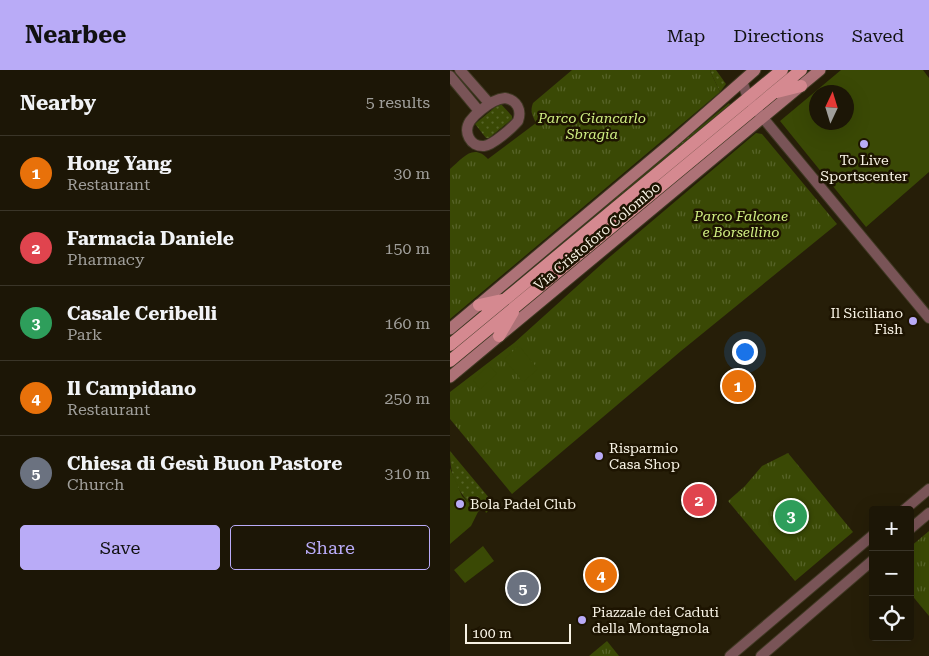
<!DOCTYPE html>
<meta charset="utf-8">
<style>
:root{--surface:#1c1606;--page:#251f10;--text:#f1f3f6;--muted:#a09f9b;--line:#3a3528;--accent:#b9abf7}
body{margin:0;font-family:"Roboto Serif",serif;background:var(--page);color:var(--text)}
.controls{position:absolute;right:15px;bottom:15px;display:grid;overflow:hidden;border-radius:5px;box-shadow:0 5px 20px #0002}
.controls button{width:45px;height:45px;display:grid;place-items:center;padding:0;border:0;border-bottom:1px solid var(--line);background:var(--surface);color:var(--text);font:25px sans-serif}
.compass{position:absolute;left:359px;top:15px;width:45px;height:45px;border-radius:50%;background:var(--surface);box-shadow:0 5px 20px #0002;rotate:4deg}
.scale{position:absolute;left:15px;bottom:12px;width:106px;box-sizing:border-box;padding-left:5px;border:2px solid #f8f3e5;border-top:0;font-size:14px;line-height:18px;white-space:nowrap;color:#f8f3e5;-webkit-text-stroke:4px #1d1401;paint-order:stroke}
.you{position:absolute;left:294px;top:281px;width:18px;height:18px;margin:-12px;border:4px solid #fff;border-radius:50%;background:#1a73e8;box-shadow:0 0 0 8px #1a73e833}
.badge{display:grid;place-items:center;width:32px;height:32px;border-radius:50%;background:var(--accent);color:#fff;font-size:16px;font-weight:700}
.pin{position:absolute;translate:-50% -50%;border:2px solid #fff;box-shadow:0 1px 5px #0006}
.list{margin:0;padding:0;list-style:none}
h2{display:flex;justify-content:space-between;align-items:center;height:65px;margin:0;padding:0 20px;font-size:21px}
h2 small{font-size:16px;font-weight:400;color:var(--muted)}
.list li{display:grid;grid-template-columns:32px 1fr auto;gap:15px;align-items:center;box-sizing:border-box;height:75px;padding:0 20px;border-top:1px solid var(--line)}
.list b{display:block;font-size:19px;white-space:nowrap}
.list p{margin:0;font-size:16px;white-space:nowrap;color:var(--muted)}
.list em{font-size:16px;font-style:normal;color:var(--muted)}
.actions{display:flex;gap:10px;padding:15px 20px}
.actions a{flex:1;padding:11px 0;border:1px solid var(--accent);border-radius:5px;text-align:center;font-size:18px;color:var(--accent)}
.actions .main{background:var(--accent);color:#111}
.icon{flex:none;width:28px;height:28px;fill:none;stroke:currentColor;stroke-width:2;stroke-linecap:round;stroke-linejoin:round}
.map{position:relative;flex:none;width:479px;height:586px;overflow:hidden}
header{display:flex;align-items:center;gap:30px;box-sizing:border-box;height:70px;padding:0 25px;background:var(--accent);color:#111}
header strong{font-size:24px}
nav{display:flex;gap:28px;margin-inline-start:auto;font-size:18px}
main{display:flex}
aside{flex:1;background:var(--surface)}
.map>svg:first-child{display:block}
.grass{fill:url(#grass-dots)}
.park{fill:url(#park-tufts)}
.pitch{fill:#3a4905;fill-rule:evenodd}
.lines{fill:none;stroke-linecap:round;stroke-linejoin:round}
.tertiary-casing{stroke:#3f3823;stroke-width:12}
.secondary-casing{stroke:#3f3823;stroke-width:13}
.primary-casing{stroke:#3f3823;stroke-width:14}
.tertiary{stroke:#795457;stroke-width:10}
.secondary{stroke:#ad7277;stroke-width:11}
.primary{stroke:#d58990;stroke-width:12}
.poi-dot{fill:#b9abf7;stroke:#1d1401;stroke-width:2}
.labels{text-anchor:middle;stroke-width:5;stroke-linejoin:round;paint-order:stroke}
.park-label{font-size:14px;font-style:italic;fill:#d0ef82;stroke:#1d1401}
.poi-label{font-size:14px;fill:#f8f3e5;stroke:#1d1401;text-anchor:start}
.street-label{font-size:14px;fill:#f8f3e5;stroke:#1d1401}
</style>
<header>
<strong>Nearbee</strong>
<nav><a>Map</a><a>Directions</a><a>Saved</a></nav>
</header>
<main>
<aside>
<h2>Nearby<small>5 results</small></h2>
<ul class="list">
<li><span class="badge" style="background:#e8710a">1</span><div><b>Hong Yang</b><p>Restaurant</p></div><em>30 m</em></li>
<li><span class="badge" style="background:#e0444e">2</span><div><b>Farmacia Daniele</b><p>Pharmacy</p></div><em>150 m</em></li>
<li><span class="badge" style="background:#2e9e5b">3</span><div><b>Casale Ceribelli</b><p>Park</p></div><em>160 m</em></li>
<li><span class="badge" style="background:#e8710a">4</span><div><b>Il Campidano</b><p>Restaurant</p></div><em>250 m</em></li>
<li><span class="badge" style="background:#6b7280">5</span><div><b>Chiesa di Gesù Buon Pastore</b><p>Church</p></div><em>310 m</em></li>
</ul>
<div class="actions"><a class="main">Save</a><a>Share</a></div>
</aside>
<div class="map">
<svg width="479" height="586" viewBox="0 0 479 586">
<defs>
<pattern id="grass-dots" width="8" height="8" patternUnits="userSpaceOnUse" patternTransform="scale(1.25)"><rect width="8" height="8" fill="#3a4905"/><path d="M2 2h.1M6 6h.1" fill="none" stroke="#576429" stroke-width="1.8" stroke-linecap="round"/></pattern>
<pattern id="park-tufts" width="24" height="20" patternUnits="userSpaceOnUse" patternTransform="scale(1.25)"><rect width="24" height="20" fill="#3a4905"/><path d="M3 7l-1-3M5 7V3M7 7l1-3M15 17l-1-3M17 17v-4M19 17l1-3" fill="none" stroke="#576429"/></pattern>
</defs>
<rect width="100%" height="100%" fill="#261e08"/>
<!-- grass -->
<path class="grass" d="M261 0H266L276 14 270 22 260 1Z
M50 33 62 46V49L39 68H36L25 54Z
M279 33 281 36 50 227 42 230Z
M0 381 45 435 36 443 33 436 28 442C8 422 0 410 0 381Z"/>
<!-- park -->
<path class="park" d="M122 0H261L260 1 270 22 0 249V99C13 88 23 73 38 89L86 53C82 45 80 41 83 33Z
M306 63 312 64 387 154 231 281 62 424 0 349V322L64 273 155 191Z
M338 383 403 462 345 511 278 431 295 416 312 396Z
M479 461V546L460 523V477Z
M157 571 169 586H139Z"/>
<!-- pitch -->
<path class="pitch" d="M391 0H473L479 8V102L416 157 330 51ZM397 22V52H367V22Z
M69 276 88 299 73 312 54 289Z
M39 295 47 304 30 319 23 310Z
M0 398 12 426 28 442 21 456 0 474Z
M33 476 44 491 15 513 4 500Z"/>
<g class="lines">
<!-- tertiary casing -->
<g class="tertiary-casing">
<path id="tertiary" d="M10 0 39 33
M0 6 29 41
M292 11 298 28 313 48 479 248
M55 28C67 30 72 40 68 51 62 58 43 75 34 76 20 77 13 62 20 51 23 47 27 43 31 40 38 34 45 29 55 28Z
M454 440 479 419
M460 459 479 443
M280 586 423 465
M311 586 423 490"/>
</g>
<!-- secondary casing -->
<g class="secondary-casing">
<path id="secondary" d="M0 259 224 71 305 0
M0 307 370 0"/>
</g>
<!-- primary casing -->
<g class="primary-casing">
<path id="primary" d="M327 22 351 16
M29 235 52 230
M49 266 63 242
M0 275 332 0
M0 291 351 0"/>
</g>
<!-- tertiary -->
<use href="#tertiary" class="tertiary"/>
<!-- secondary -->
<use href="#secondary" class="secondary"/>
<!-- primary -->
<use href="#primary" class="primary"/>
</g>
<!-- markers -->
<g class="poi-dot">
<circle cx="414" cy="74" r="5"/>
<circle cx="463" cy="251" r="5"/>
<circle cx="149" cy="386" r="5"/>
<circle cx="10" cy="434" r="5"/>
<circle cx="132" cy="550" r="5"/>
</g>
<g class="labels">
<!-- park labels -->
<g class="park-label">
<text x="142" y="53">Parco Giancarlo<tspan x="142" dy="16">Sbragia</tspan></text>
<text x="291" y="151">Parco Falcone<tspan x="291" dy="16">e Borsellino</tspan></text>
</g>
<!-- poi labels -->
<g class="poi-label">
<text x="414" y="95" text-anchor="middle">To Live<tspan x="414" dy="16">Sportscenter</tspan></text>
<text x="453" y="248" text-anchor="end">Il Siciliano<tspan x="453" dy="16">Fish</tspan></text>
<text x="159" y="383">Risparmio<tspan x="159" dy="16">Casa Shop</tspan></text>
<text x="20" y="439">Bola Padel Club</text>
<text x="142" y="547">Piazzale dei Caduti<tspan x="142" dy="16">della Montagnola</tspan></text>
</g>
<!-- street labels -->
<g class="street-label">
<text transform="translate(147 166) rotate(-40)" y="5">Via Cristoforo Colombo</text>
</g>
</g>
</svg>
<div class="controls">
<button>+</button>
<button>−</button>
<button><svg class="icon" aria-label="locate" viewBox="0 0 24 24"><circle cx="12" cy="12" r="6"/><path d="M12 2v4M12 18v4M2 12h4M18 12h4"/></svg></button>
</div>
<svg class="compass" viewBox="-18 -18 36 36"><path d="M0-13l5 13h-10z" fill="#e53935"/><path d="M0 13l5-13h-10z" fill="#a09f9b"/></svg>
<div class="scale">100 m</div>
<div class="you"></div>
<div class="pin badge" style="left:288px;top:316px;background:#e8710a">1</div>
<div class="pin badge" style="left:249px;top:430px;background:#e0444e">2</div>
<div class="pin badge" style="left:341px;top:446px;background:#2e9e5b">3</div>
<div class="pin badge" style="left:151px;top:505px;background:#e8710a">4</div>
<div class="pin badge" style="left:73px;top:518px;background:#6b7280">5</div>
</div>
</main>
